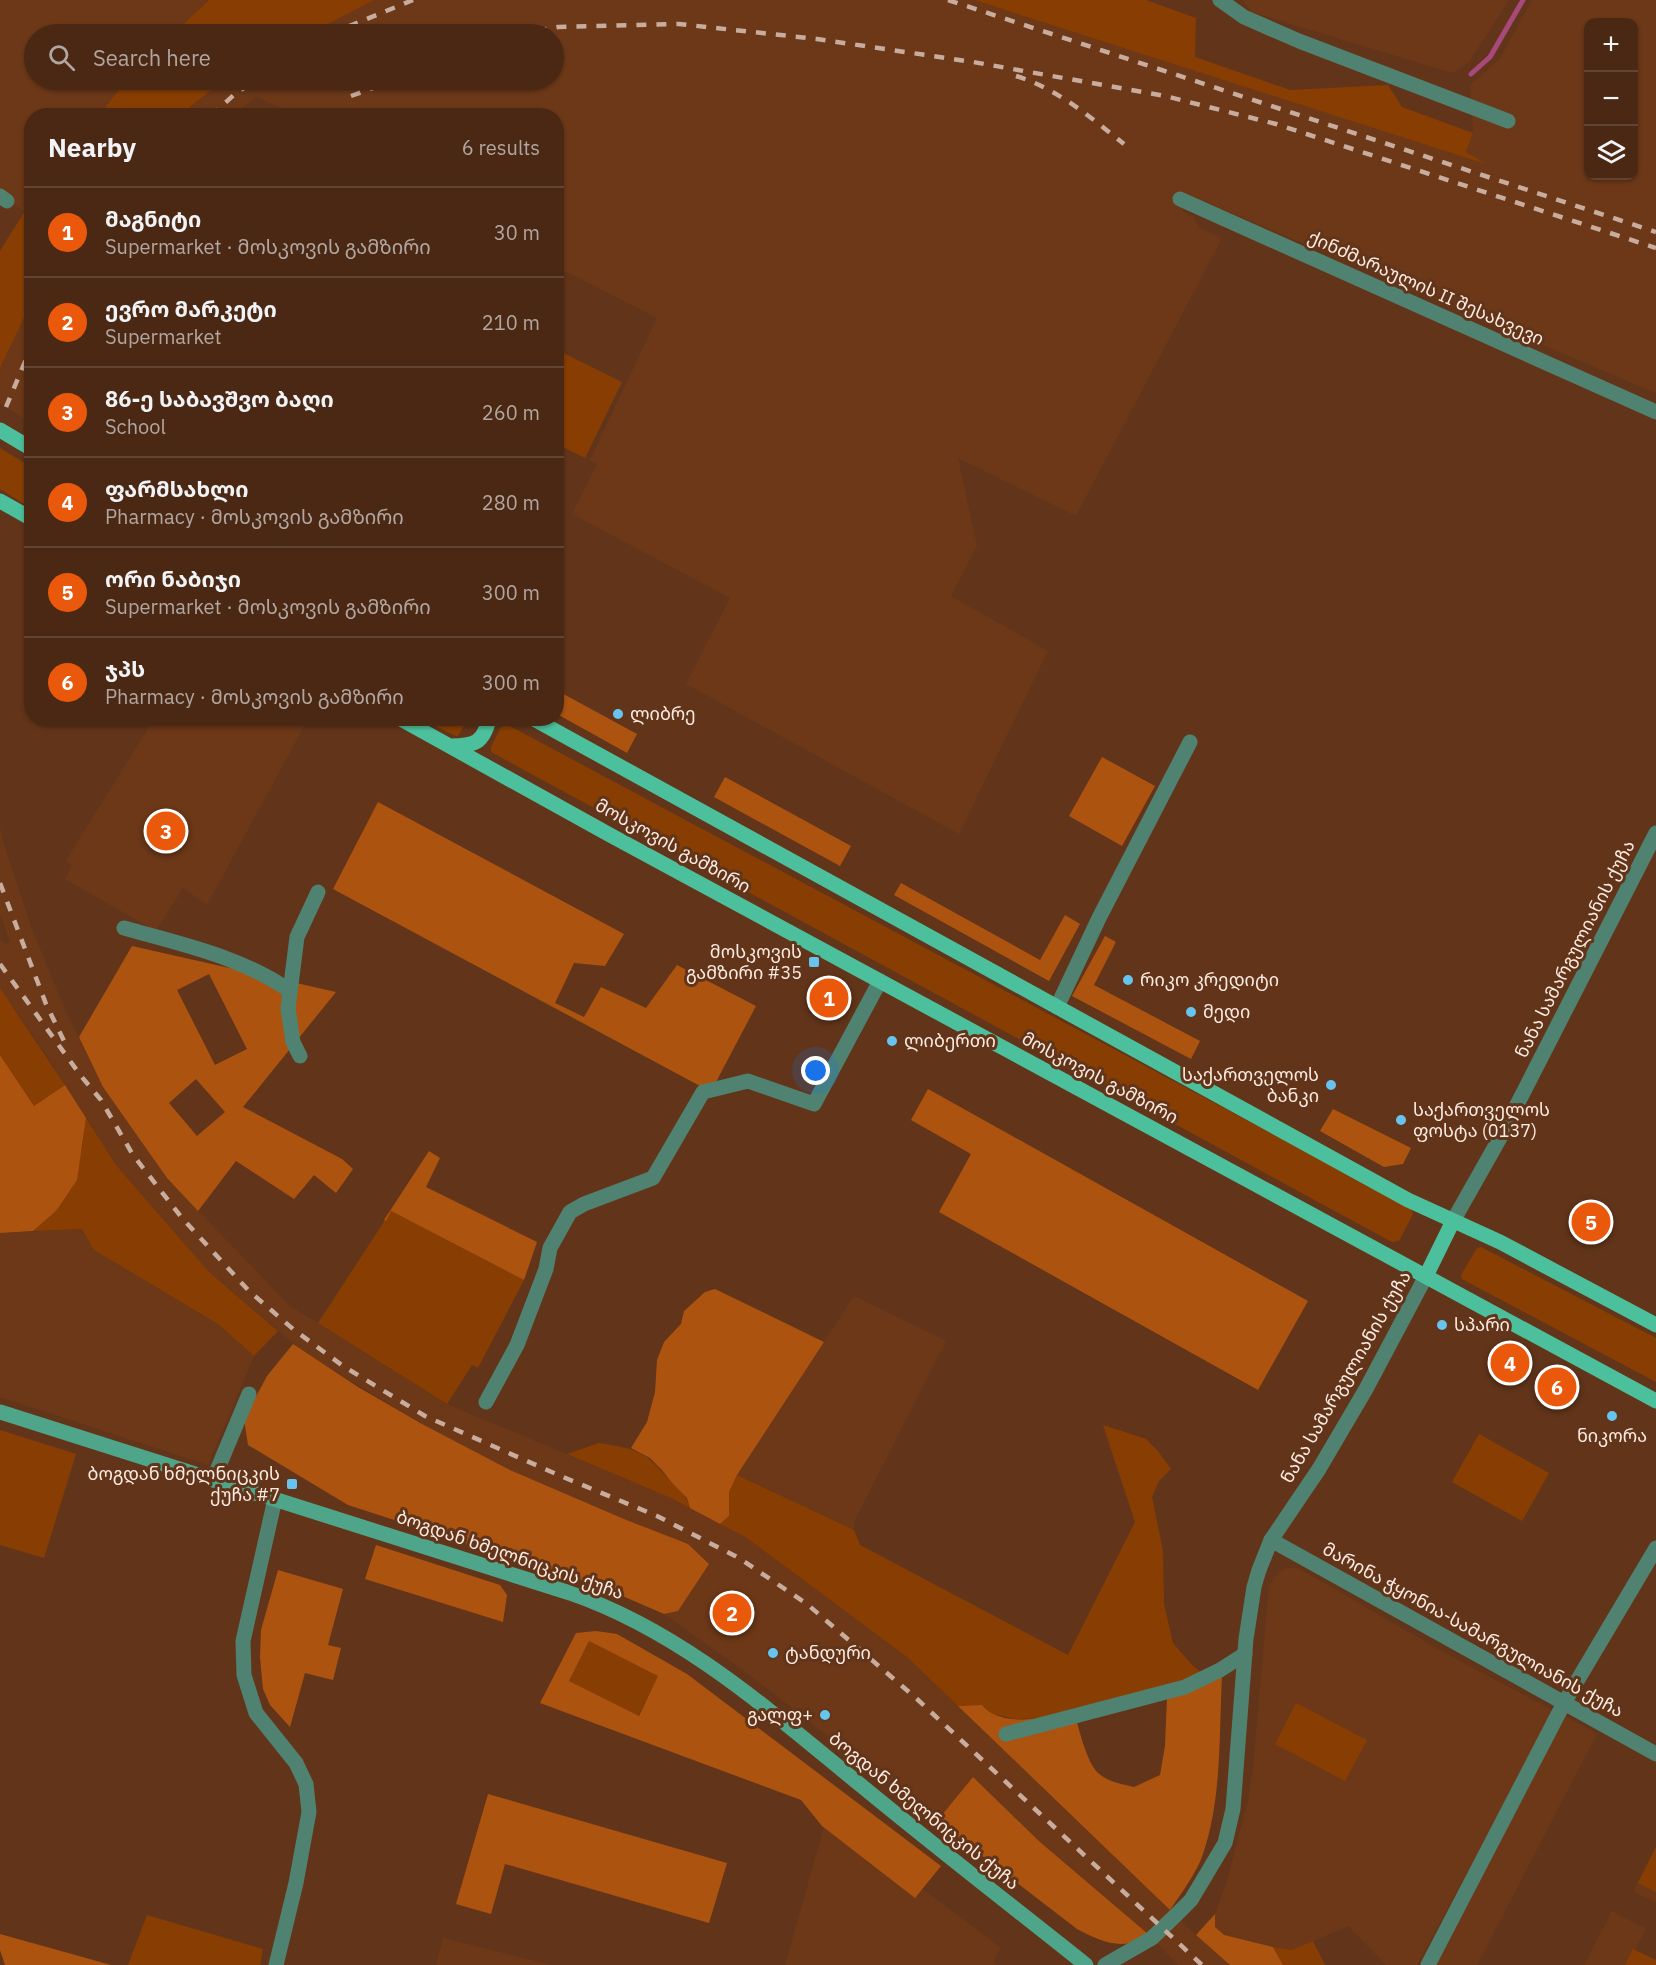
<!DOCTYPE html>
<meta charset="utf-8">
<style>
:root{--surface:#4a2814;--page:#51301d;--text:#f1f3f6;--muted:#b2a6a0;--line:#614434;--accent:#ea580c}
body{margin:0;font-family:"IBM Plex Sans","Noto Sans Georgian",sans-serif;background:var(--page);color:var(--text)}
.controls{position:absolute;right:18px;top:18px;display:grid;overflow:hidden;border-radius:12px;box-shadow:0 2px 4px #0004}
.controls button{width:54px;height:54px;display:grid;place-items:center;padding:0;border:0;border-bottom:2px solid var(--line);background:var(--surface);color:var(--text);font:30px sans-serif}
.you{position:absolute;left:816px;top:1071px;width:21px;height:21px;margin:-15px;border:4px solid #fff;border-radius:50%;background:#1a73e8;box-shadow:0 0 0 9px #1a73e833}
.badge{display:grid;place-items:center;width:39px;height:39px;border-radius:50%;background:var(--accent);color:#fff;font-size:20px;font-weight:700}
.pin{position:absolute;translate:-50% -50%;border:3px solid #fff;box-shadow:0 2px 6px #0006}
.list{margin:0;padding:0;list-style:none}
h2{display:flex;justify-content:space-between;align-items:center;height:78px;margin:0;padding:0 24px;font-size:26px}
h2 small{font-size:20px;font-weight:400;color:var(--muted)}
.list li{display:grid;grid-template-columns:39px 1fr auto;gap:18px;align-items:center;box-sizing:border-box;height:90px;padding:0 24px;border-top:2px solid var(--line)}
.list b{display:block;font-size:22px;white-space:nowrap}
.list p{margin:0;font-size:20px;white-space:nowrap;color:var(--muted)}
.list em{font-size:20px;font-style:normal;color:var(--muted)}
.icon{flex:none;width:33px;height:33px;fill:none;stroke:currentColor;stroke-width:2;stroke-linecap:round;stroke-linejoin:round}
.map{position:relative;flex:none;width:1656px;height:1965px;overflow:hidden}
.search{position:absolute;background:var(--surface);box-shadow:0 2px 4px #0004;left:24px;top:24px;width:540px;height:66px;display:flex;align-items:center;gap:15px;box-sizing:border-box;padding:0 21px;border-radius:33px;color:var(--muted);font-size:22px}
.panel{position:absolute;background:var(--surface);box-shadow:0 2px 4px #0004;left:24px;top:108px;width:540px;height:618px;border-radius:24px}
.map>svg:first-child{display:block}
.built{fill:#6c3818;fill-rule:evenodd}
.green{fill:#883e03}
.forest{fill:#ad5310;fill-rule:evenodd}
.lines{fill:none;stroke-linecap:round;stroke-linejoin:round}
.stream{stroke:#a8497c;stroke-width:5}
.minor{stroke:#4f8270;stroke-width:15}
.tertiary{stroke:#4f8270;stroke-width:15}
.secondary{stroke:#4fa589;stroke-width:15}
.primary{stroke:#4cc09c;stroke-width:15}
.rail{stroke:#c8ad9e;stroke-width:4.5;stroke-dasharray:10 10;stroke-linecap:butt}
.poi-dot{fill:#66c4ef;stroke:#62351a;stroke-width:2}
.labels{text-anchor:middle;stroke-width:6;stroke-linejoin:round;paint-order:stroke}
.street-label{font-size:18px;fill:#fdebe2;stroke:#62351a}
.poi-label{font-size:18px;fill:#fdebe2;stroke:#62351a;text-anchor:start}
</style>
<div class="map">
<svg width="1656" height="1965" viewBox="0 0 1656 1965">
<rect width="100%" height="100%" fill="#62351a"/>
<!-- built -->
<path class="built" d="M0 0H209L173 34H34V80H127L99 115 32 116 31 201 24 212 0 193Z
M374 0H974L1482 162 1466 152 1473 133 1470 85 1499 60 1532 0H1656V393L1187 194 1182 211 1194 217 1198 227 1222 238 1076 516 958 458 977 546 951 596 1048 651 959 834 686 684 730 598 572 514 597 464 590 460 657 318 557 267 556 116 294 115 257 96 234 115 180 116 224 80H554V34H309ZM1588 22H1634V176H1588Z
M1243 0H1509L1469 62 1453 73 1251 12Z
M31 303V423L0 403V368Z
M154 719H308L207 905 183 888 156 931 65 879 72 865 65 862Z
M0 827 4 845 31 926 63 1005 103 1087 167 1178 289 1305 447 1404 671 1498 744 1536 907 1657 1196 1935 1230 1965H1178L1152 1938 1040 1842 973 1777 937 1821 747 1673 664 1614 678 1611 688 1544 624 1519 510 1470 422 1424 304 1352 209 1272 116 1165 47 1056 0 988V939L5 944 10 942 0 914Z
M82 1229 94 1250 218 1324 254 1356 208 1465 0 1397V1233Z
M854 1296 946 1341 855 1520 854 1530 737 1475Z
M1286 1568H1298L1443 1652 1554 1711 1417 1965H1386L1348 1926 1292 1950 1273 1947 1223 1935 1215 1927V1914L1228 1878 1248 1800 1253 1767 1269 1586 1278 1573Z
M1565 1716 1597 1734 1477 1965H1434Z
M824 1827 855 1838 1001 1948 993 1961 998 1965H785Z
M1656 1847V1903L1633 1891Z
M1612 1911 1646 1929 1627 1965H1584Z
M443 1938 551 1965H436Z"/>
<!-- green -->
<path class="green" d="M209 0H374L309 34H173Z
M974 0H1146L1196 18 1195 57 1290 90 1388 85 1402 107 1473 133 1466 152 1486 164Z
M127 80H224L180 115H99Z
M31 201V303L0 368V251Z
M557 350 622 382 585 458 557 444Z
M0 448 31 467V508L0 489Z
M421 719 468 718V719L458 736H456Z
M508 725 1411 1208 1413 1214 1399 1241 1392 1242 491 752V747L501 727Z
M0 988 65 1085 34 1106 0 1055Z
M86 1118 116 1165 209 1272 278 1331 254 1356 218 1324 94 1250 82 1229 33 1231 56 1211 82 1149Z
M391 1211 524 1280 478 1368 472 1365 447 1404 318 1323Z
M1481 1247 1656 1338V1382L1462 1279 1461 1275 1477 1248Z
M1103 1425 1146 1439 1157 1450 1171 1469 1159 1481 1152 1497 1163 1551 1164 1604 1173 1643 1191 1664 1203 1674 1178 1685 1046 1718 1015 1719 992 1714 982 1705 958 1706 907 1657 744 1536 720 1524 729 1516V1492L737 1475 854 1530 860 1545 1068 1655 1135 1522Z
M0 1430 76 1454 44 1558 0 1545Z
M1479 1434 1549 1473 1522 1521 1452 1482Z
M599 1443C637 1449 646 1451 671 1482 679 1491 687 1495 690 1508L671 1498 567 1454Z
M589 1641 659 1676 638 1716 569 1681Z
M1296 1703 1367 1740 1345 1781 1275 1744Z
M1656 1847V1892L1638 1883Z
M147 1915 263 1949 260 1965H128Z
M1313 1941 1325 1965H1283L1273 1947 1292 1950Z
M1633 1949 1656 1960V1965H1625Z"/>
<!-- forest -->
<path class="forest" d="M556 690 637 734 627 753 557 714Z
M1102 757 1155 786 1122 846 1069 816Z
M725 777 851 846 840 866 714 797Z
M378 802 624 934 605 966 574 963 555 1003 584 1017 601 987 646 1008 677 965 756 1006 715 1084 700 1086 333 889Z
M901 883 1040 960 1065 915 1080 924 1049 981 894 895Z
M1105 936 1116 942 1094 985 1200 1041 1191 1059 1072 996Z
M132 946 336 992 243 1107 342 1159 353 1169 336 1193 314 1175 294 1199 236 1161 198 1211 167 1178 103 1087 79 1037ZM209 974 247 1049 215 1065 177 990ZM196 1079 225 1112 197 1136 169 1103Z
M0 1055 34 1106 65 1085 86 1118 77 1180 56 1211 33 1231 0 1233Z
M928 1089 1308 1301 1258 1390 939 1212 971 1154 911 1120Z
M1333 1109 1411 1148 1403 1164 1384 1167 1320 1131Z
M429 1151 440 1158 426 1187 537 1242 524 1280 391 1211 386 1221 384 1220Z
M715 1289 824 1342 737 1475 729 1492V1516L720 1524 690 1508 687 1498 672 1483 662 1470 650 1458 631 1448 647 1422 655 1392 657 1360 664 1342 681 1324 684 1311 705 1292Z
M293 1344 358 1387 422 1424 510 1470 624 1519 688 1544 709 1564 678 1611 664 1614 604 1588 348 1505 248 1445 244 1419 267 1376Z
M376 1545 500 1585 507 1595 503 1622 365 1579Z
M278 1570 343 1589 328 1645 341 1648 333 1680 305 1673 290 1727 270 1705 263 1689 260 1657 261 1630Z
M596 1631 617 1634 687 1674 941 1866 915 1898 822 1826 801 1800 540 1703 576 1633ZM589 1641 658 1676 639 1716 569 1681Z
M1222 1676C1219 1735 1222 1798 1203 1854 1196 1874 1182 1892 1170 1910L958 1706 982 1705C985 1708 989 1712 993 1714 1017 1725 1050 1717 1074 1711 1078 1726 1087 1763 1098 1773 1108 1782 1122 1784 1134 1787L1160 1775 1165 1746 1167 1698Z
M973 1777 1040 1842 1148 1934C1125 1953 1100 1941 1077 1929L937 1821Z
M488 1794 727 1863 709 1923 505 1864 491 1914 456 1904Z
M1215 1914V1927L1224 1935 1273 1947 1283 1965H1230L1196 1935Z
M0 1934 111 1965H5L0 1950Z"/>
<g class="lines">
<!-- stream -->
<path class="stream" d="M1471 74 1490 57 1523 0"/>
<!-- minor -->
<path class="minor" d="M1220 0 1244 17 1299 41 1508 121
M0 196 7 201
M1180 199 1656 412
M124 928C181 944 242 957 290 991
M1057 1007 1099 918 1190 742
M300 1056 293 1042 288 1008 297 937 318 892
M1453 1221 1501 1136 1656 833
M486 1402 517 1345 546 1269 550 1248 570 1212 584 1204 653 1178 703 1092 748 1081 814 1104 880 981
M213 1480 249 1394
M275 1499 243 1641 244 1675 256 1713 296 1763 306 1784 309 1812 296 1883 276 1965
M1271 1540 1656 1754
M1006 1734 1185 1687 1220 1670 1245 1654
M1428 1965 1564 1703 1656 1548"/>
<!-- tertiary -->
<path class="tertiary" d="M1105 1965 1152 1938 1176 1915 1191 1900 1225 1843 1233 1809 1246 1639 1254 1587 1259 1570 1271 1540 1319 1469 1366 1389 1426 1276"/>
<!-- secondary -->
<path class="secondary" d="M0 1412 570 1593C683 1632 772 1713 863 1787 937 1848 1012 1906 1086 1965"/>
<!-- primary -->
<path class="primary" d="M0 430 32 449
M0 501 32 519
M399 718 610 835 1656 1401
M532 718 1408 1200 1500 1242 1656 1325
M451 746C474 746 484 743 489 718
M1426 1276 1453 1221"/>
<!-- rail -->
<path class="rail" d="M948 0 1656 232
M330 34 413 0
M517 34 558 27 679 24 817 39 973 62 1165 96 1276 124 1656 248
M1016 76C1058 89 1090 117 1124 144
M351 96 395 80
M211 116 237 92 258 80
M6 407 32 345
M0 883 46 1004 65 1043
M0 964 81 1076 101 1100 133 1155 182 1218 249 1291 293 1329 343 1366 425 1416 563 1477 657 1516 739 1558 807 1604 917 1699 1202 1965"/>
</g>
<!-- markers -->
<g class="poi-dot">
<circle cx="618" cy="714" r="6"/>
<rect x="808" y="956" width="12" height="12" rx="3"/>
<circle cx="1128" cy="980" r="6"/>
<circle cx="1191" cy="1012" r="6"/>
<circle cx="892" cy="1041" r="6"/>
<circle cx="1331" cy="1085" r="6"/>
<circle cx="1401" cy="1120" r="6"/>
<circle cx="1442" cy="1325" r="6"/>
<circle cx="1612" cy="1416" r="6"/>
<rect x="286" y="1478" width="12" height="12" rx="3"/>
<circle cx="773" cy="1653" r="6"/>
<circle cx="825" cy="1715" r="6"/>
</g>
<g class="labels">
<!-- street labels -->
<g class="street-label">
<text transform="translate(1426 288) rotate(24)" y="6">ქინძმარაულის II შესახვევი</text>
<text transform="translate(673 846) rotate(29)" y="6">მოსკოვის გამზირი</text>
<text transform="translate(1575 949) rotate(-63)" y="6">ნანა სამარგულიანის ქუჩა</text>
<text transform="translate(1100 1078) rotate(28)" y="6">მოსკოვის გამზირი</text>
<text transform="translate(1346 1377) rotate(-60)" y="6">ნანა სამარგულიანის ქუჩა</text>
<text transform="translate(510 1555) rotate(19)" y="6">ბოგდან ხმელნიცკის ქუჩა</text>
<text transform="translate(1473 1630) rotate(29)" y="6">მარინა ჭყონია-სამარგულიანის ქუჩა</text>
<text transform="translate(924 1811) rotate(39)" y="6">ბოგდან ხმელნიცკის ქუჩა</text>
</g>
<!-- poi labels -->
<g class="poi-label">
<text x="630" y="720">ლიბრე</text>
<text x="802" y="958" text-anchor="end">მოსკოვის<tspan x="802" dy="21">გამზირი #35</tspan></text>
<text x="1140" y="986">რიკო კრედიტი</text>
<text x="1203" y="1018">მედი</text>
<text x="904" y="1047">ლიბერთი</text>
<text x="1319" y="1081" text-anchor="end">საქართველოს<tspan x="1319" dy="21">ბანკი</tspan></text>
<text x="1413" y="1116">საქართველოს<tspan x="1413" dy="21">ფოსტა (0137)</tspan></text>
<text x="1454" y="1331">სპარი</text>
<text x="1612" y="1442" text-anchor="middle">ნიკორა</text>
<text x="280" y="1480" text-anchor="end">ბოგდან ხმელნიცკის<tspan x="280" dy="21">ქუჩა #7</tspan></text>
<text x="785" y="1659">ტანდური</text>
<text x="813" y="1721" text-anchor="end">გალფ+</text>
</g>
</g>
</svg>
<div class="controls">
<button>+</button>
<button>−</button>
<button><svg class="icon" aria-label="layers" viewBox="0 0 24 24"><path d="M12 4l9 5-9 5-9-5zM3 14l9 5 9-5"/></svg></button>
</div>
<div class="you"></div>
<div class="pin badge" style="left:829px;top:998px">1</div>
<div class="pin badge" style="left:732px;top:1613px">2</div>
<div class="pin badge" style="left:166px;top:831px">3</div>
<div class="pin badge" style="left:1510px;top:1363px">4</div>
<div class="pin badge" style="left:1591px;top:1222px">5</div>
<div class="pin badge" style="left:1557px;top:1387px">6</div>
<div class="search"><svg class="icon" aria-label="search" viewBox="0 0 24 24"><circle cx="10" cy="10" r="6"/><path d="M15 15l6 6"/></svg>Search here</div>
<section class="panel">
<h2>Nearby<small>6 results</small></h2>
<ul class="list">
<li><span class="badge">1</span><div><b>მაგნიტი</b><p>Supermarket · მოსკოვის გამზირი</p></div><em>30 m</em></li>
<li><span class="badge">2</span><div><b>ევრო მარკეტი</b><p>Supermarket</p></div><em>210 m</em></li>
<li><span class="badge">3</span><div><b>86-ე საბავშვო ბაღი</b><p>School</p></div><em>260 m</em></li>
<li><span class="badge">4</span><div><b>ფარმსახლი</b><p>Pharmacy · მოსკოვის გამზირი</p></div><em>280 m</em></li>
<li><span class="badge">5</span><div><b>ორი ნაბიჯი</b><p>Supermarket · მოსკოვის გამზირი</p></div><em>300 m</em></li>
<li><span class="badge">6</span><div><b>ჯპს</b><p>Pharmacy · მოსკოვის გამზირი</p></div><em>300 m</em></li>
</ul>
</section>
</div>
